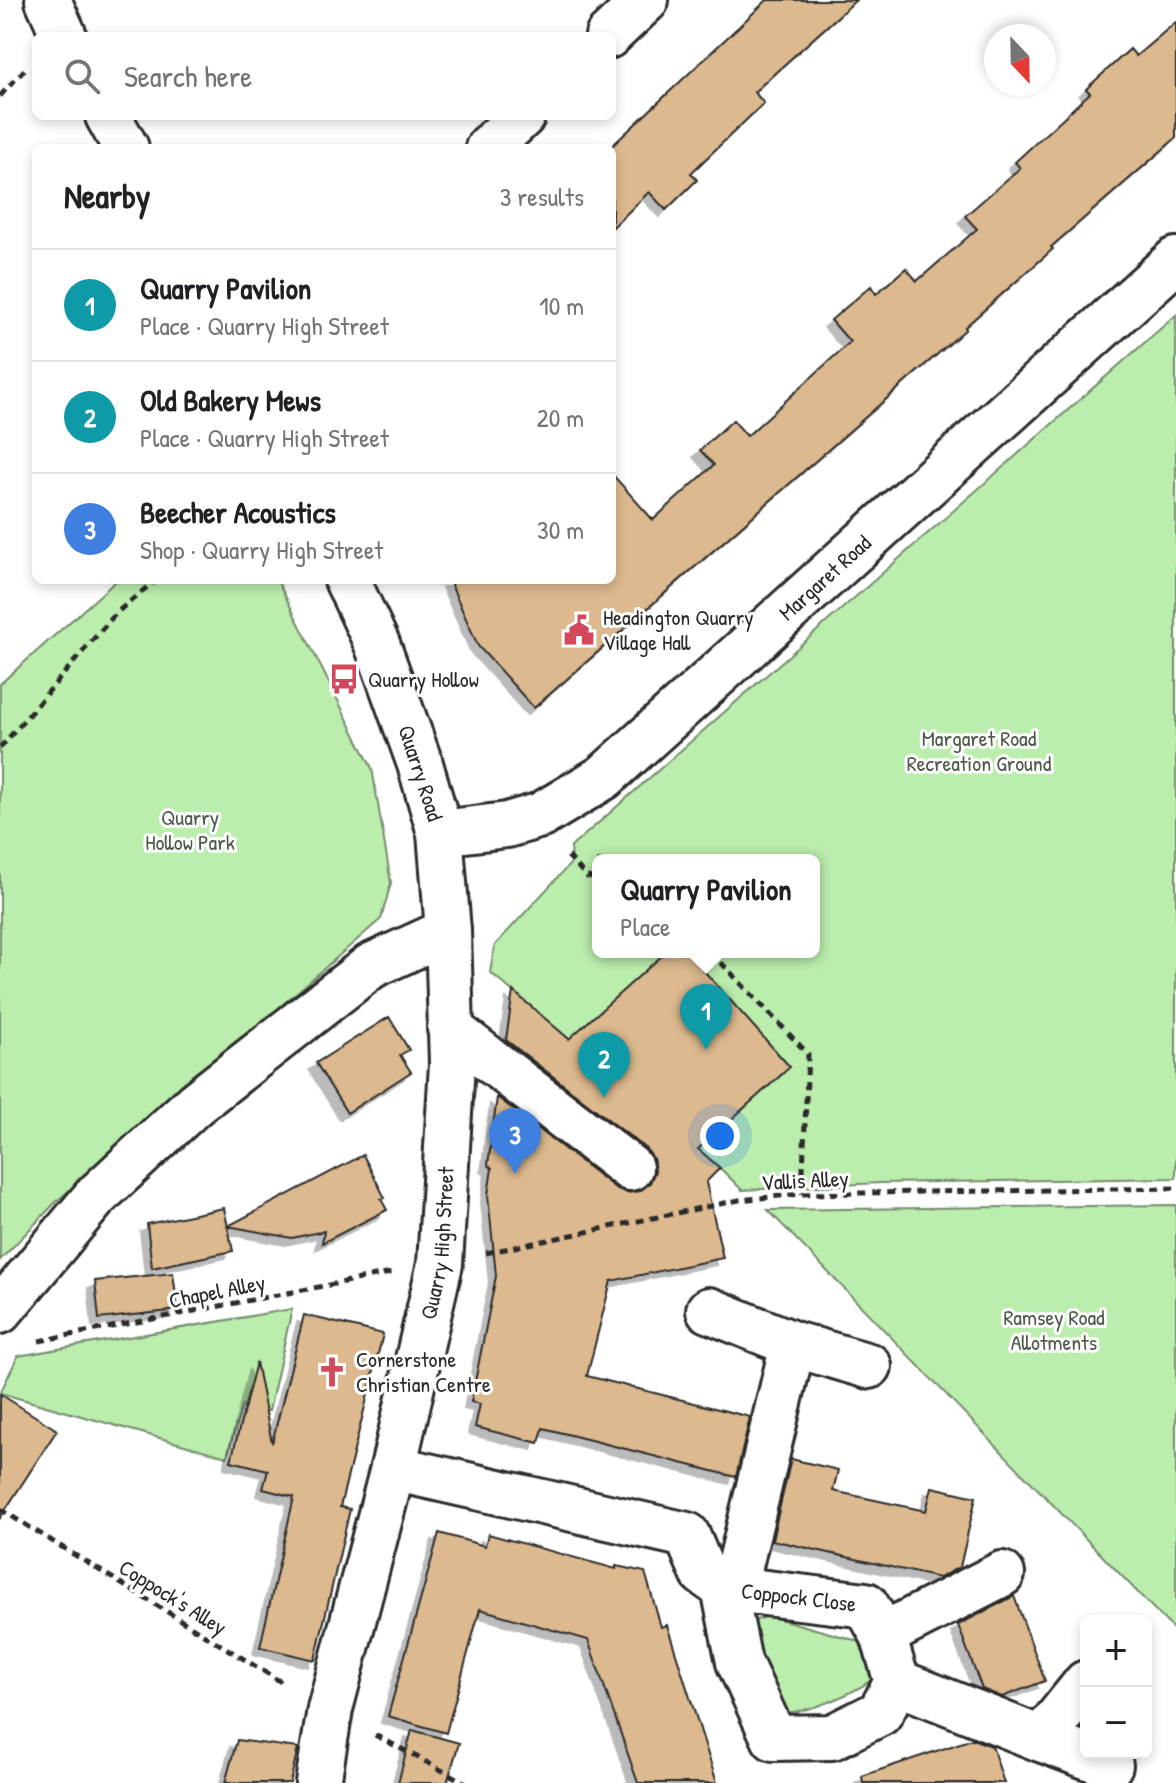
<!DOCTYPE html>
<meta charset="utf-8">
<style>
:root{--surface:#fff;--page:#f6f6f6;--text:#202124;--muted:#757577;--line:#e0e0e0;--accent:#111827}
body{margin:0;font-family:"Patrick Hand",sans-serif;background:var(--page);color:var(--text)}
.controls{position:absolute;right:24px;bottom:24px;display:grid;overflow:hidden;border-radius:12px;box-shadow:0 4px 12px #0003}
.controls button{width:72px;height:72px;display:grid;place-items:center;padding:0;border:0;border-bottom:2px solid var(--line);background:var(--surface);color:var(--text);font:40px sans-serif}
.compass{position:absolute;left:984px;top:24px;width:72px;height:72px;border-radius:50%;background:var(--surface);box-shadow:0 4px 12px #0003;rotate:158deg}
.you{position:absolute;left:720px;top:1136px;width:28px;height:28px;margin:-20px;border:6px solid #fff;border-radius:50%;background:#1a73e8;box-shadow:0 0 0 12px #1a73e833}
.badge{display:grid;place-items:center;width:52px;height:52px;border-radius:50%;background:var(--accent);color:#fff;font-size:26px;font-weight:700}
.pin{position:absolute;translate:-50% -66px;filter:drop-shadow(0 2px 4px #0008)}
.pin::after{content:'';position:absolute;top:42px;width:28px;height:24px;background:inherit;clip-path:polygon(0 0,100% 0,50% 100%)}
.popup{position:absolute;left:592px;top:854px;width:228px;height:104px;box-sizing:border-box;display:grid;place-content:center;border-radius:12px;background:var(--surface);filter:drop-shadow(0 2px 6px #0005);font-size:26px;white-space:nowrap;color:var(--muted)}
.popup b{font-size:30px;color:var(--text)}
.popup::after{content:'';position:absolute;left:50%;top:100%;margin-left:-16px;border:16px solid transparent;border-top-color:var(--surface)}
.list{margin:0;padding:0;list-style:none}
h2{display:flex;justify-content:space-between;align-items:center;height:104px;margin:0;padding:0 32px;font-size:34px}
h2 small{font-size:26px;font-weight:400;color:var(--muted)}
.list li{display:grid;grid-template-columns:52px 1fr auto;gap:24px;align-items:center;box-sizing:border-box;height:112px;padding:0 32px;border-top:2px solid var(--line)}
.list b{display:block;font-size:30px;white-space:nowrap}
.list p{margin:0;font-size:26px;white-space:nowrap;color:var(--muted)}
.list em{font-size:26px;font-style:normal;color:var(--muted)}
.icon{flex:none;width:44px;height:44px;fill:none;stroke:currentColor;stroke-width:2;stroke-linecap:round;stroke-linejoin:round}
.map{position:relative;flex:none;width:1176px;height:1783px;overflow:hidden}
.search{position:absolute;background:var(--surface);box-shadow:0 4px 12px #0003;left:32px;top:32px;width:584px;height:88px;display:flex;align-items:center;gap:20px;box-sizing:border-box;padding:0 28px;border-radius:12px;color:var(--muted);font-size:30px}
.panel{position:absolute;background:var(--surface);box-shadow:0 4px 12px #0003;left:32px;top:144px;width:584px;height:440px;border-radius:12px}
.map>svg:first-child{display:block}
.green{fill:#bbedad;stroke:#738c6c;stroke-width:2;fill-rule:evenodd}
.building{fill:#dcb98e;stroke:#2b2b2b;stroke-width:2;filter:url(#shadow)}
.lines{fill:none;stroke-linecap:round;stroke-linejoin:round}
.minor-casing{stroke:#2b2b2b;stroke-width:50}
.path{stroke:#2b2b2b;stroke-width:5;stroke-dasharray:8 6;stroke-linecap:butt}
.minor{stroke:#fff;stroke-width:44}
.labels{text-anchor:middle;stroke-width:6;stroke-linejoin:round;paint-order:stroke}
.street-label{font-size:22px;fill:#2b2b2b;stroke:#fff}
.poi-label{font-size:22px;fill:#2b2b2b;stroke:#fff;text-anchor:start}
.park-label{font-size:22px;fill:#4f5c4c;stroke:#fff}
</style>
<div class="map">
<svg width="1176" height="1783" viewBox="0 0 1176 1783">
<defs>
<filter id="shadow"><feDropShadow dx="-7" dy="7" stdDeviation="0" flood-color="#0004"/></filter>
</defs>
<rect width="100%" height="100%" fill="#fff"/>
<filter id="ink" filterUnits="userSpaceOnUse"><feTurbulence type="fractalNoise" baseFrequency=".0125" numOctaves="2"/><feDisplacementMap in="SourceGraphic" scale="16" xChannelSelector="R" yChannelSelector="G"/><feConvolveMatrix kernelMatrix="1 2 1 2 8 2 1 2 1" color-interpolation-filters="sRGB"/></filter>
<g filter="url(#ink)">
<!-- green -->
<path class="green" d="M1176 315V1178L880 1183 742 1190 720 1168 490 972 495 945 572 862 571 847ZM598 860H814V952H598Z
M117 580H277L372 768 391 883 381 919 57 1201 0 1260V684Z
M1176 1205V1632L768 1210Z
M292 1309 269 1411 242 1405 227 1457 0 1393 18 1356Z
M769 1616 858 1641 875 1658 878 1674C863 1690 809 1713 786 1712 783 1712 777 1708 774 1707L750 1631 756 1620Z"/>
<!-- building -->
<path class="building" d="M767 0H856L754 92 764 103 691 173 697 180 666 210 649 192 612 228V146Z
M1176 22V138L1051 247 1053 249 965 327 966 329 534 708 478 646 449 580H612V474L653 520 714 465 700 450 733 420 747 436 850 342 831 320 871 286 876 294 906 268 917 281 977 229 965 216 1020 168 1015 162 1090 93 1086 89 1130 49 1136 56Z
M666 952H687L790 1067 698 1149 720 1168 706 1182 723 1258 611 1281 587 1376 750 1417 736 1477 543 1428 539 1443 475 1427 480 1404 471 1402 496 1276 488 1195 492 1168 488 1165 497 1097 615 1188 627 1193 640 1191 650 1183 655 1171 653 1158 645 1148 506 1040 513 991 569 1039Z
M389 1017 409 1050 400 1055 411 1072 347 1113 316 1063Z
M363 1155 385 1198 381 1199 387 1210 322 1243 324 1231 292 1238 228 1226Z
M224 1208 233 1251 152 1268 147 1224Z
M173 1273 178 1310 99 1319 95 1281Z
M304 1315 383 1334 340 1507 350 1509 315 1660 260 1647 294 1497 263 1489 268 1470 231 1461 256 1362 272 1443Z
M0 1394 57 1430 0 1518Z
M791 1459 838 1470 833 1491 926 1511 932 1487 976 1497 960 1567 939 1578 772 1540Z
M439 1533 485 1546 488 1534 616 1569V1566L645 1572 661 1627 667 1625 717 1783H638L588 1640 480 1609 446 1733 388 1716Z
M1014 1596 1045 1681 1002 1697 982 1689 958 1625Z
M412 1730 459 1743 447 1783H398Z
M972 1739 992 1746 1004 1783H863L862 1776Z
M237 1740 298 1748 290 1783H225Z"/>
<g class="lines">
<!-- minor casing -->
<g class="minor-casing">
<g id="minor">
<path d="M48 0 64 36"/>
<path d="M608 36 646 0"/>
<path d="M108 116 126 148"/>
<path d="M488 148 522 116"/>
<path id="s1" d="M440 833 507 825 541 815 604 777 1176 260"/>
<path d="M450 1029 630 1168"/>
<path d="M709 1310 793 1344 734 1591"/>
<path d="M0 1311 96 1196 195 1104 371 966 448 931"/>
<path d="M793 1344 869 1366"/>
<path id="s2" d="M393 1468 687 1535 703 1573 724 1588 866 1605 883 1635 897 1682 880 1713 832 1737 774 1738 739 1662 724 1588"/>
<path d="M883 1635 1002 1574"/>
<path d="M897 1682 1041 1739 1086 1683"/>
<path d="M1041 1739 1110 1765"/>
<path id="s3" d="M318 1783 330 1709 393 1468 440 1264 452 1064 448 931 440 833 420 764 377 644 347 580"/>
</g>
</g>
<!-- path -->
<path class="path" d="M0 96 27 67
M0 748 116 613 156 580
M568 856 587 877 598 879
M711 952 808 1054 802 1194
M486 1253 739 1200 802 1194 1176 1188
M39 1341 391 1273
M0 1509 286 1685
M375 1735 466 1783"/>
<!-- minor -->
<use href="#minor" class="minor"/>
</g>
</g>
<!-- icons -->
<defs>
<g id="civic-bare" transform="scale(2.4)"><path d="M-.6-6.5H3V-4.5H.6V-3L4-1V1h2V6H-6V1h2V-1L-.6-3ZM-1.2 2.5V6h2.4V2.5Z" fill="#d1495b" stroke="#fff" stroke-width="2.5" paint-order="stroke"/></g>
<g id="bus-bare" transform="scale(2.4)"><path d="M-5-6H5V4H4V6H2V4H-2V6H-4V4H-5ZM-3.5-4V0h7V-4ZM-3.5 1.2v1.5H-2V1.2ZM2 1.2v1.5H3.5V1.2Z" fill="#d1495b" stroke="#fff" stroke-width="2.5" paint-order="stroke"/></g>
<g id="church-bare" transform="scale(2.4)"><path d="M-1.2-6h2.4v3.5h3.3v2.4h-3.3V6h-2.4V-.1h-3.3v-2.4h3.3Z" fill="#d1495b" stroke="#fff" stroke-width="2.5" paint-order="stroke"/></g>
</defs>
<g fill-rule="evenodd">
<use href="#civic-bare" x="579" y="630"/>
<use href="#bus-bare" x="344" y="679"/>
<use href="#church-bare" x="332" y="1372"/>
</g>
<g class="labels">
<!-- street labels -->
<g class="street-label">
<text dy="8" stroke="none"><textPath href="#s1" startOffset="474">Margaret Road</textPath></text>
<text transform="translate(421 773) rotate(72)" y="8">Quarry Road</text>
<text transform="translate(805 1180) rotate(-3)" y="8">Vallis Alley</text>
<text dy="8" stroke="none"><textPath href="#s3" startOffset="554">Quarry High Street</textPath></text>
<text transform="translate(217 1291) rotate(-11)" y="8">Chapel Alley</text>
<text transform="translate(173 1597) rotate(32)" y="8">Coppock's Alley</text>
<text dy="8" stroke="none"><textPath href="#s2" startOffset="444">Coppock Close</textPath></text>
</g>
<!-- poi labels -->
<g class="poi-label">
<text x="603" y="625">Headington Quarry<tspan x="603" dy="25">Village Hall</tspan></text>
<text x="368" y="687">Quarry Hollow</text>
<text x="356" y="1367">Cornerstone<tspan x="356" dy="25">Christian Centre</tspan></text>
</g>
<!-- park labels -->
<g class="park-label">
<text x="979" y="746">Margaret Road<tspan x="979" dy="25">Recreation Ground</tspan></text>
<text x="190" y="825">Quarry<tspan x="190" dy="25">Hollow Park</tspan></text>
<text x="1054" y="1325">Ramsey Road<tspan x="1054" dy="25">Allotments</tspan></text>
</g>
</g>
</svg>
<div class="controls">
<button>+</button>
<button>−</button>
</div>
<svg class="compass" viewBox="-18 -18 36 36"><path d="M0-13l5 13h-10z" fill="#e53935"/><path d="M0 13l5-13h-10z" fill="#757577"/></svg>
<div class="you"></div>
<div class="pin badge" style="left:706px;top:1050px;background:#0f9aa8">1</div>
<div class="popup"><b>Quarry Pavilion</b>Place</div>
<div class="pin badge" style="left:604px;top:1098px;background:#0f9aa8">2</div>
<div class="pin badge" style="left:515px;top:1174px;background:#3f7fe0">3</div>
<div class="search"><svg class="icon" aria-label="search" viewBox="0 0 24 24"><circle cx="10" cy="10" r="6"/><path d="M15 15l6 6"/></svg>Search here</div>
<section class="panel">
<h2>Nearby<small>3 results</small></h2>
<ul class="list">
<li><span class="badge" style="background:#0f9aa8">1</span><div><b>Quarry Pavilion</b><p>Place · Quarry High Street</p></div><em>10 m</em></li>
<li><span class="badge" style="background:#0f9aa8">2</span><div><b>Old Bakery Mews</b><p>Place · Quarry High Street</p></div><em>20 m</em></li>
<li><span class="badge" style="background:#3f7fe0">3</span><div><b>Beecher Acoustics</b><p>Shop · Quarry High Street</p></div><em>30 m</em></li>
</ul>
</section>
</div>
